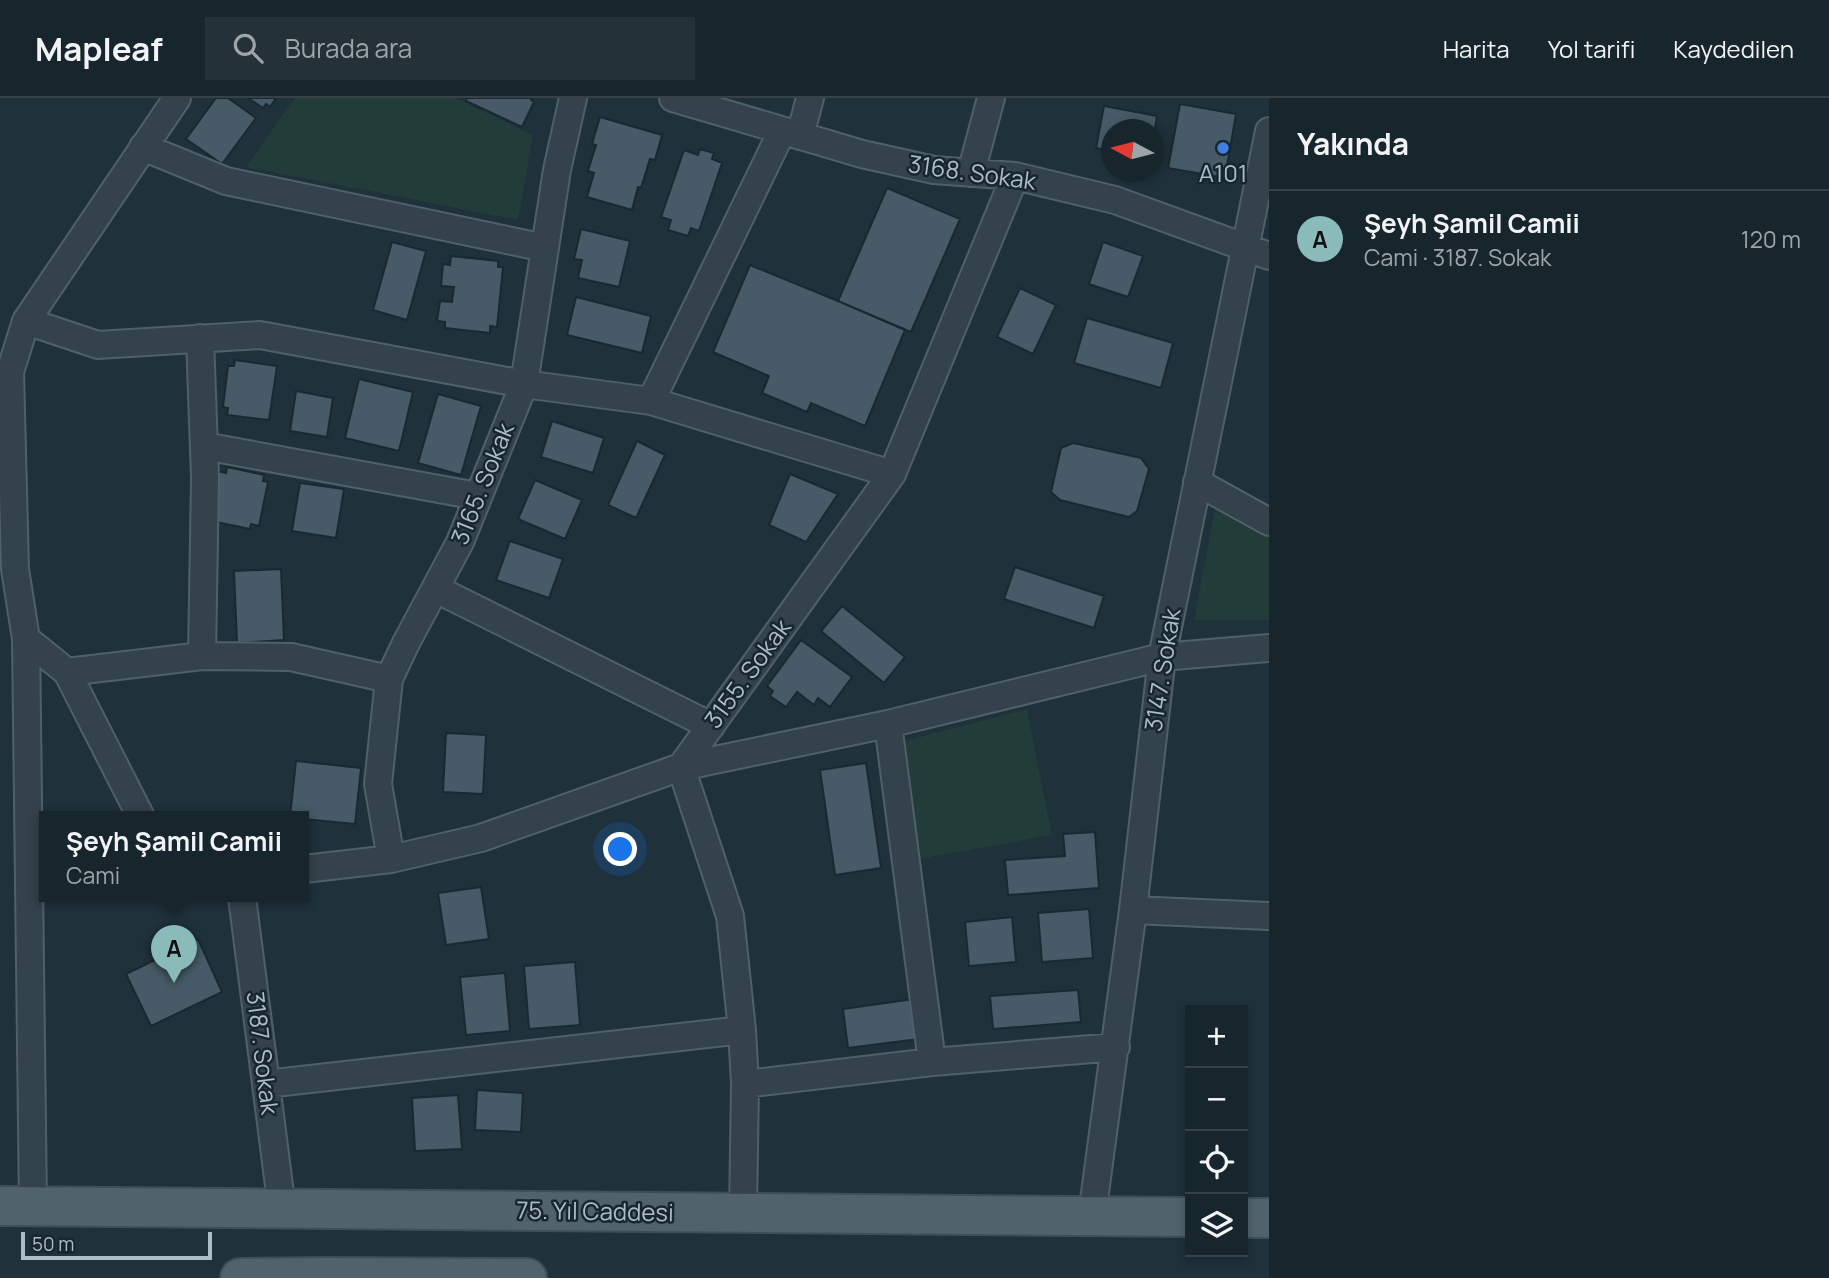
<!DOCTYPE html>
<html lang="tr">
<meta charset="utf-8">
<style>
:root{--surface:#17252c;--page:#243138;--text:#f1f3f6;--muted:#9ea5a9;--line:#364248;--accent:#8bbbb9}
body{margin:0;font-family:Manrope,sans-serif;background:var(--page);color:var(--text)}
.controls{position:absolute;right:21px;bottom:21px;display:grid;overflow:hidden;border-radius:0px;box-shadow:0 4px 10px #0003}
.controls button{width:63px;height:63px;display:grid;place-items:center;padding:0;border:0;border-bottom:2px solid var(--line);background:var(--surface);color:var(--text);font:35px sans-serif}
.compass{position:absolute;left:1101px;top:21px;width:63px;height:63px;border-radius:50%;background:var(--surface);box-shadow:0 4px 10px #0003;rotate:277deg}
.scale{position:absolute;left:21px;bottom:18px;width:191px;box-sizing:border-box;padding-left:7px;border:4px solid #adbdc7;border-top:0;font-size:19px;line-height:24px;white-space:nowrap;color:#adbdc7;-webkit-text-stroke:5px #18272f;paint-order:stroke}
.you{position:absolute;left:621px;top:752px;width:24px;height:24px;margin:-18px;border:5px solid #fff;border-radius:50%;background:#1a73e8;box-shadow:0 0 0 10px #1a73e833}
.badge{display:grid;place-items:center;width:46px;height:46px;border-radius:50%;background:var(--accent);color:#111;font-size:23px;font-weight:700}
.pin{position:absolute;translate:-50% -58px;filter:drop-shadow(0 2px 4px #0008)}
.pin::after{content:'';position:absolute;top:37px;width:24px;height:21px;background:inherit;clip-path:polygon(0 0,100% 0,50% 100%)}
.popup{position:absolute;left:39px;top:713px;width:270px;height:91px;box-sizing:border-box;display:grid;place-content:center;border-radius:0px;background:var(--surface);filter:drop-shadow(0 2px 5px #0005);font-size:23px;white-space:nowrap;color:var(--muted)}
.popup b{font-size:26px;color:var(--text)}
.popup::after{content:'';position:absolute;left:50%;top:100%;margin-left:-14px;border:14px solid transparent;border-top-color:var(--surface)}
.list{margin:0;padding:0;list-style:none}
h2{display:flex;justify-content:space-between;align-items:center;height:91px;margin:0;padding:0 28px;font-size:30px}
h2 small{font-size:23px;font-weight:400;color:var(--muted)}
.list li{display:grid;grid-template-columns:46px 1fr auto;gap:21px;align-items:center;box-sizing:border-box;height:98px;padding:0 28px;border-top:2px solid var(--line)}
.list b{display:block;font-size:26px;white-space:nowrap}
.list p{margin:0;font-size:23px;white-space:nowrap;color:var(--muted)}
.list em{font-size:23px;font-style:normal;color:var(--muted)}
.icon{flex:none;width:38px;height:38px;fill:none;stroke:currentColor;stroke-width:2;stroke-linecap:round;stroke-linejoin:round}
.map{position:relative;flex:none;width:1269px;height:1180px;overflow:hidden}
header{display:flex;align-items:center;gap:42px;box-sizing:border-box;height:98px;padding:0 35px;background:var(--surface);border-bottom:2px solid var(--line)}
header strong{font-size:33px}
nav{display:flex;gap:38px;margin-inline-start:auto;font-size:24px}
.search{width:490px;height:63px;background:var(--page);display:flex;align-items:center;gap:18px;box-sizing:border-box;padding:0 24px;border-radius:0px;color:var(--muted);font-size:26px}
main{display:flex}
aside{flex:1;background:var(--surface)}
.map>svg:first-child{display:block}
.green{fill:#213c39}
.building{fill:#465b67;stroke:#1a2931;stroke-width:2}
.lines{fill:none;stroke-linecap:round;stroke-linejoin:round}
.street-casing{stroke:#506068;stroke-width:30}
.primary-casing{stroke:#3f4e57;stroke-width:42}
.street{stroke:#33424b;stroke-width:26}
.primary{stroke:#50626b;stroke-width:38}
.shop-dot{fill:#3f7fe0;stroke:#18272f;stroke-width:2.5}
.labels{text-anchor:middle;stroke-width:5;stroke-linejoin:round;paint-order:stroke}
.street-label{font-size:24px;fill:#adbdc7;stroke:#18272f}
.poi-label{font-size:24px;fill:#adbdc7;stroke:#18272f}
</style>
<header>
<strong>Mapleaf</strong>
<div class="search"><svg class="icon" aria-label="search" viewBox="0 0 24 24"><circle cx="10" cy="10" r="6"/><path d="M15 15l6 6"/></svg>Burada ara</div>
<nav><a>Harita</a><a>Yol tarifi</a><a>Kaydedilen</a></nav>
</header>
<main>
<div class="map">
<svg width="1269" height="1180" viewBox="0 0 1269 1180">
<rect width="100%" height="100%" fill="#1f313b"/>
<!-- green -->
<path class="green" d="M295 0H456L533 37 518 122 246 69Z
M1215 410 1269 440V522H1194Z
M1027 611 1052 737 919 761 905 643Z"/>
<!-- building -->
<path class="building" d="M216 0H228L256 20 222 66 186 41Z
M248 0H276L270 9 266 6 263 10Z
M467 0H532L531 2 534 4 522 29 466 3Z
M1180 6 1236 16 1225 80 1168 70Z
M1104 8 1157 18 1154 37V32H1112V53L1096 50Z
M600 19 662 37 655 62 650 61 641 90 638 89 632 112 587 99 594 75 588 73 596 47 592 46Z
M700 51 714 55 712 61 722 65 699 133 691 130 688 138 668 132 671 122 661 119 684 52 698 57Z
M887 90 960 121 911 234 838 203Z
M581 131 630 143 619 189 578 180 582 162 574 161Z
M392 144 426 153 407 222 373 212Z
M1103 144 1143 158 1128 199 1089 186Z
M451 158 498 163V169H503L497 229 490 228V235L445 230V224L437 223 440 203 452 204 454 189 441 188 443 166 450 167Z
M750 167 838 203 905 232 865 328 811 305 807 314 762 295 769 278 713 254Z
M1020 190 1056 207 1033 256 997 239Z
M576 199 651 218 642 255 567 237Z
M1087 220 1173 245 1161 290 1074 265Z
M235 262 277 268 269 322 227 317 228 310 223 309 228 268H234Z
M359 281 413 294 399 353 345 340Z
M296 293 333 300 327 339 290 333Z
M438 296 481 308 461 377 418 365Z
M552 323 604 340 593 375 541 359Z
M637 343 665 357 636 420 608 407Z
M1073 345 1141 360 1149 371 1137 413 1129 419 1060 402 1051 394 1061 350Z
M227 369 264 377 263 383 268 384 259 428 251 426 250 431 216 424 209 416 218 373 226 375Z
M790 376 838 396 806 444 769 427Z
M535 382 582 402 565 441 518 421Z
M300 385 344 391 336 440 292 433Z
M510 443 563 461 549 500 496 482Z
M1015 469 1104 498 1094 530 1004 501Z
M281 471 284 542 237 545 234 473Z
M842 508 905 559 884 585 821 533Z
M801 542 852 579 830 609 818 600 814 607 797 594 786 609 770 598 773 593 767 588Z
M446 635 486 637 483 696 443 694Z
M296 663 361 670 355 726 304 721V719H290Z
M866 665 881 770 835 777 820 672Z
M1095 734 1099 790 1008 797 1005 762 1065 758 1063 736Z
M481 789 489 841 446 847 438 795Z
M1089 811 1093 860 1042 864 1038 815Z
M1012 819 1016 864 969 868 965 824Z
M198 841 222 894 151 928 126 876Z
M575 864 580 927 529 931 524 868Z
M505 875 510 933 466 937 460 879Z
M1078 892 1081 924 993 931 990 898Z
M914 901 919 941 848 950 843 911Z
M477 992 523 995 521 1034 475 1032Z
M458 997 462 1051 415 1053 412 1000Z"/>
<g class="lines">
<!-- street casing -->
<g class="street-casing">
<path id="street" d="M673 0 862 56 934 72 1015 78 1115 102 1269 158
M800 38 810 0
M143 49 226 83 545 150
M971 75 991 0
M26 223 98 247 260 237 524 286 651 303 892 376
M200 240 205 380 202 558
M651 303 782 33
M204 348 477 398
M1197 384 1269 424
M436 491 711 628
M26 541 33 1108
M67 574 202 558 291 559 389 581
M888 626 932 964
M141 719 67 574 26 541 15 471 10 274 26 223 177 0
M391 761 378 686 389 581 406 545 460 444 524 286 557 72 573 0
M304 771 391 761 481 740 681 669 888 626 1162 559 1269 550
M242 799 282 1111
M1133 812 1269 818
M266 986 742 932
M745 986 932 964 1116 949
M743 1115 745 986 742 932 730 818 681 669 892 376 1015 78
M1092 1117 1133 812 1162 559 1269 33"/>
</g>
<!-- primary casing -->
<g class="primary-casing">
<path id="primary" d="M0 1108 1190 1119
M1243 1120H1269
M240 1180 329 1179 527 1180"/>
</g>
<!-- street -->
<use href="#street" class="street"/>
<!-- primary -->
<use href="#primary" class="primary"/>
</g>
<!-- markers -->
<circle class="shop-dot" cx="1223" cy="50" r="7"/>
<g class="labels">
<!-- street labels -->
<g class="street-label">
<text transform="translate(972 75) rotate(8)" y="8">3168. Sokak</text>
<text transform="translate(483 386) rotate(-68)" y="8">3165. Sokak</text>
<text transform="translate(1163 572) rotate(-81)" y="8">3147. Sokak</text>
<text transform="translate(748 576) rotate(-54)" y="8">3155. Sokak</text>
<text transform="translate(262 955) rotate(83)" y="8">3187. Sokak</text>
<text transform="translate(595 1114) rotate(1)" y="8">75. Yıl Caddesi</text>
</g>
<!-- poi labels -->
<g class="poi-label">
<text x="1223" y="84">A101</text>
</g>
</g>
</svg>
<div class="controls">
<button>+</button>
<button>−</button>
<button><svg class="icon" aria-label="locate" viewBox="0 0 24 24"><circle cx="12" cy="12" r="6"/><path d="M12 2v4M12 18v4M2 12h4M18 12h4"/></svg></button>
<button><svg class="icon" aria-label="layers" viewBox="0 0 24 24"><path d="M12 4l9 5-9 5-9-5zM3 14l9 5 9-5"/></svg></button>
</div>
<svg class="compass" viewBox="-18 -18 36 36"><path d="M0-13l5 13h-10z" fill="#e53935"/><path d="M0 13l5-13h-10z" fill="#9ea5a9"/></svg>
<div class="scale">50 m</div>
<div class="you"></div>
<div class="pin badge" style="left:174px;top:885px">A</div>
<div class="popup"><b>Şeyh Şamil Camii</b>Cami</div>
</div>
<aside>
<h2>Yakında<small></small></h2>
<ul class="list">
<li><span class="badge">A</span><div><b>Şeyh Şamil Camii</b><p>Cami · 3187. Sokak</p></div><em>120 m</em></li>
</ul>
</aside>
</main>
